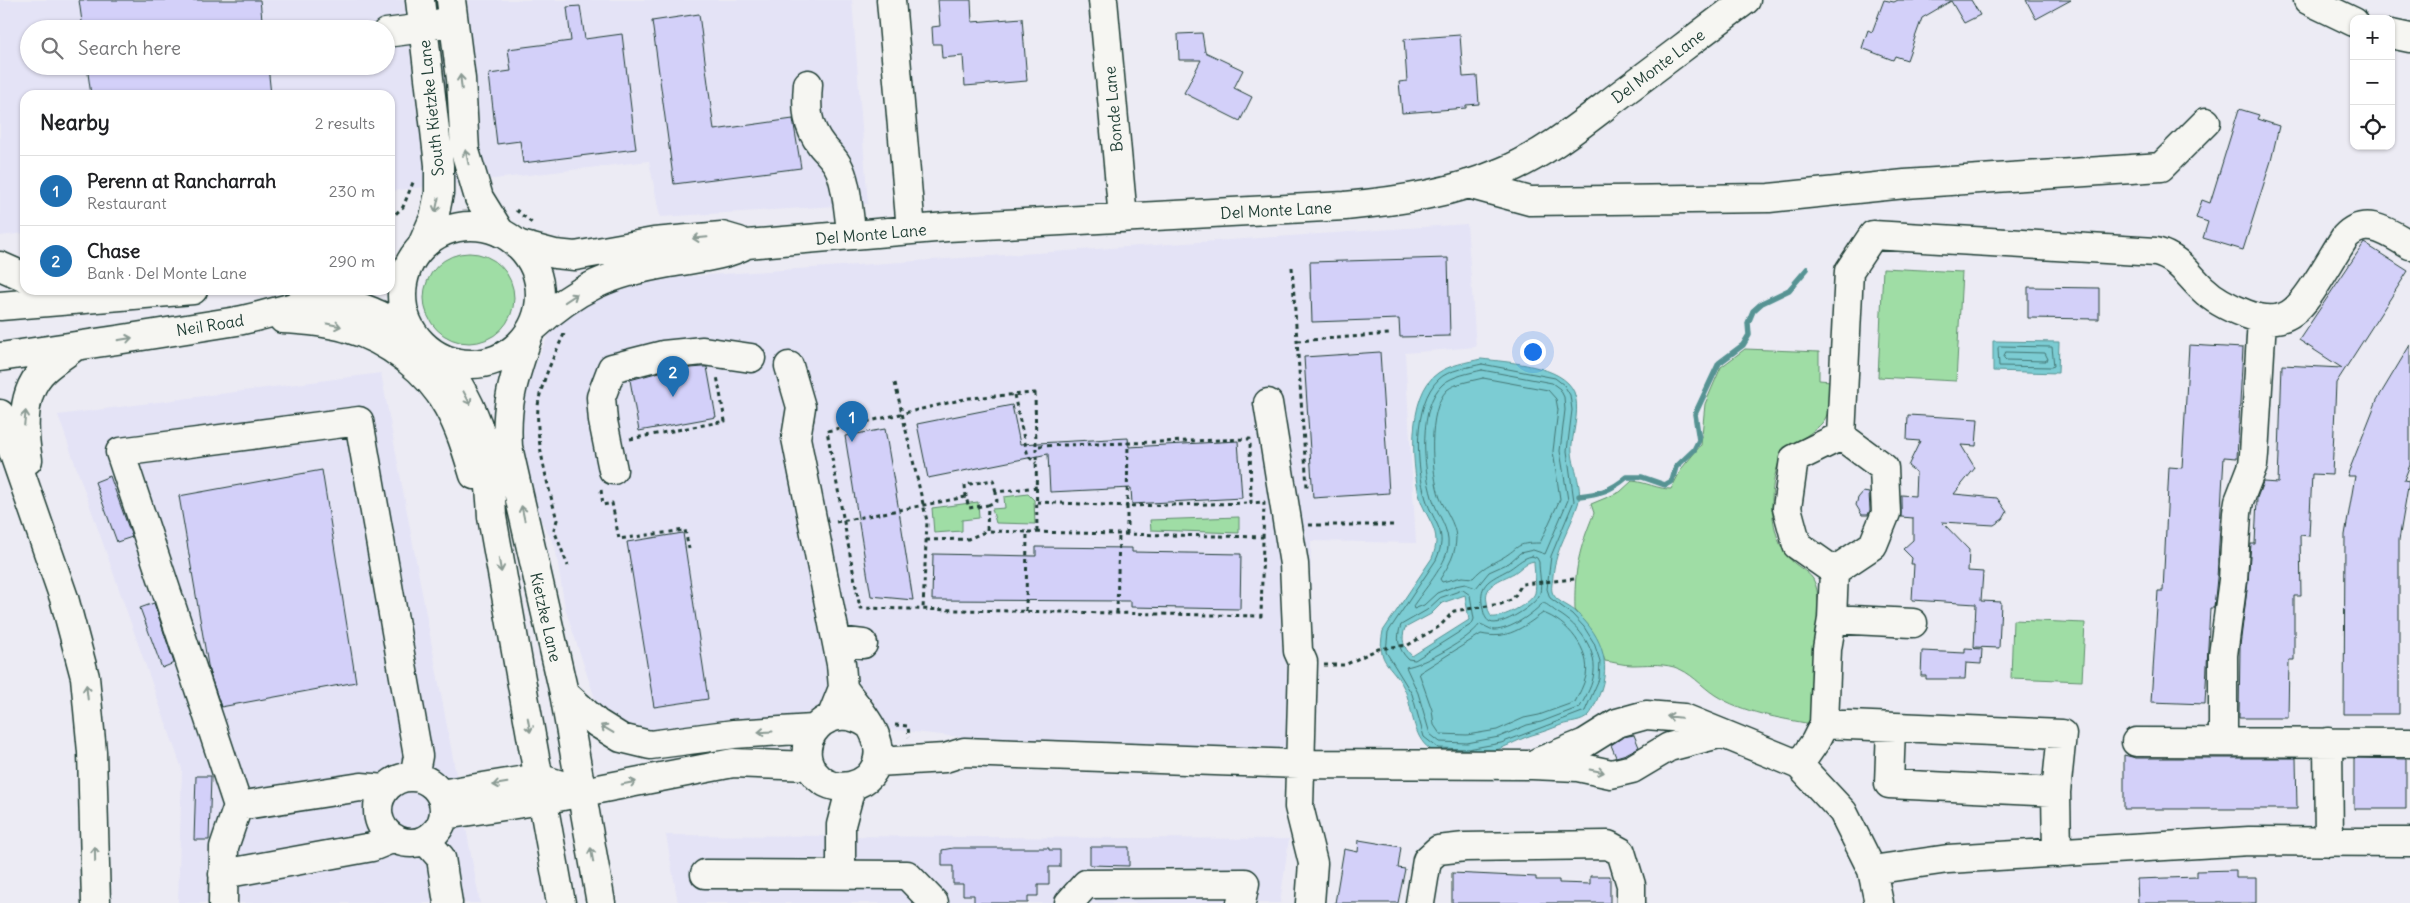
<!DOCTYPE html>
<meta charset="utf-8">
<style>
:root{--surface:#fff;--page:#f6f6f6;--text:#202124;--muted:#757577;--line:#e0e0e0;--accent:#1f6fb2}
body{margin:0;font-family:Delius,sans-serif;background:var(--page);color:var(--text)}
.controls{position:absolute;right:15px;top:15px;display:grid;overflow:hidden;border-radius:10px;box-shadow:0 1px 4px #0004}
.controls button{width:45px;height:45px;display:grid;place-items:center;padding:0;border:0;border-bottom:1px solid var(--line);background:var(--surface);color:var(--text);font:25px sans-serif}
.you{position:absolute;left:1532px;top:351px;width:18px;height:18px;margin:-12px;border:4px solid #fff;border-radius:50%;background:#1a73e8;box-shadow:0 0 0 8px #1a73e833}
.badge{display:grid;place-items:center;width:32px;height:32px;border-radius:50%;background:var(--accent);color:#fff;font-size:16px;font-weight:700}
.pin{position:absolute;translate:-50% -41px;filter:drop-shadow(0 1px 2px #0008)}
.pin::after{content:'';position:absolute;top:26px;width:18px;height:15px;background:inherit;clip-path:polygon(0 0,100% 0,50% 100%)}
.list{margin:0;padding:0;list-style:none}
h2{display:flex;justify-content:space-between;align-items:center;height:65px;margin:0;padding:0 20px;font-size:21px}
h2 small{font-size:16px;font-weight:400;color:var(--muted)}
.list li{display:grid;grid-template-columns:32px 1fr auto;gap:15px;align-items:center;box-sizing:border-box;height:70px;padding:0 20px;border-top:1px solid var(--line)}
.list b{display:block;font-size:19px;white-space:nowrap}
.list p{margin:0;font-size:16px;white-space:nowrap;color:var(--muted)}
.list em{font-size:16px;font-style:normal;color:var(--muted)}
.icon{flex:none;width:28px;height:28px;fill:none;stroke:currentColor;stroke-width:2;stroke-linecap:round;stroke-linejoin:round}
.map{position:relative;flex:none;width:2410px;height:903px;overflow:hidden}
.search{position:absolute;background:var(--surface);box-shadow:0 1px 4px #0004;left:20px;top:20px;width:375px;height:55px;display:flex;align-items:center;gap:12px;box-sizing:border-box;padding:0 18px;border-radius:28px;color:var(--muted);font-size:19px}
.panel{position:absolute;background:var(--surface);box-shadow:0 1px 4px #0004;left:20px;top:90px;width:375px;height:205px;border-radius:15px}
.map>svg:first-child{display:block}
.built{fill:#e4e3f6;fill-rule:evenodd}
.green{fill:#9fdda5;stroke:#5f8d6c}
.water{fill:#7bccd3;stroke:#569393;fill-rule:evenodd}
.lines{fill:none;stroke-linecap:round;stroke-linejoin:round}
.shore{stroke:#447674;stroke-width:1}
.stream{stroke:#569393;stroke-width:5.5}
.building{fill:#d3d0f9;stroke:#1f3d34}
.minor-casing{stroke:#1f3d34;stroke-width:31}
.major-casing{stroke:#1f3d34;stroke-width:31}
.highway-casing{stroke:#1f3d34;stroke-width:31}
.path{stroke:#1f3d34;stroke-width:3;stroke-dasharray:4 4;stroke-linecap:butt}
.minor{stroke:#f6f6f2;stroke-width:28}
.major{stroke:#f6f6f2;stroke-width:28}
.highway{stroke:#f6f6f2;stroke-width:28}
.oneway{stroke:#8a9a93}
.labels{text-anchor:middle;stroke-width:4;stroke-linejoin:round;paint-order:stroke}
.street-label{font-size:16px;fill:#1f3d34;stroke:#f6f6f2}
</style>
<div class="map">
<svg width="2410" height="903" viewBox="0 0 2410 903">
<rect width="100%" height="100%" fill="#ecebf4"/>
<filter id="ink" filterUnits="userSpaceOnUse"><feTurbulence type="fractalNoise" baseFrequency=".02" numOctaves="2"/><feDisplacementMap in="SourceGraphic" scale="10" xChannelSelector="R" yChannelSelector="G"/><feConvolveMatrix kernelMatrix="1 2 1 2 8 2 1 2 1" color-interpolation-filters="sRGB"/></filter>
<g filter="url(#ink)">
<!-- built -->
<path class="built" d="M0 0H852L868 204 660 217 649 161 390 191V95H25V233L0 236ZM29 29H386V66H29Z
M1467 224 1476 347 1405 353 1416 543 1311 541 1308 752 996 741 887 729 829 706 777 722 649 736 599 711 565 608 555 546 531 503 516 433 529 379 555 320 619 281Z
M381 373 480 903H178L182 769 58 415Z
M666 835 1289 839 1280 903H678Z"/>
<!-- green -->
<path class="green" d="M424 298a45 45 0 1 1 90 0a45 45 0 1 1-90 0Z
M1883 268 1962 272 1956 381 1878 377Z
M1745 349 1819 352V380L1831 381C1834 389 1832 394 1830 402 1829 407 1828 413 1826 417 1818 434 1788 441 1778 465 1768 492 1770 535 1788 557 1794 565 1808 571 1813 579 1821 593 1816 610 1821 624L1811 724C1780 718 1743 713 1715 695 1701 686 1691 672 1674 667 1659 663 1646 665 1632 665 1623 665 1613 662 1605 661 1598 640 1590 626 1575 610 1574 570 1579 549 1594 513L1591 504 1620 492 1632 481C1646 482 1657 489 1671 489L1682 468 1701 445 1705 404 1721 367Z
M1028 494 1034 500 1035 524 996 523 992 509 1005 508 1004 497Z
M978 502 979 518 962 520V531L934 533 932 508Z
M1239 517V533L1151 530 1150 520Z
M2013 620 2085 623 2082 681 2011 678Z"/>
<!-- water -->
<path class="water" d="M1993 341 2059 342 2058 373 1993 371Z
M1481 359C1507 362 1563 365 1574 392 1580 407 1574 428 1572 444 1570 463 1584 486 1578 504 1570 530 1556 547 1553 575 1553 581 1550 589 1553 594 1558 603 1571 606 1577 613 1604 638 1613 668 1596 702 1594 706 1592 712 1589 715 1582 723 1569 722 1561 725 1551 729 1543 732 1532 735 1516 740 1503 750 1486 752 1476 753 1465 753 1455 753 1446 753 1438 755 1430 749 1412 737 1413 707 1404 688 1391 662 1376 665 1383 631L1432 558C1442 534 1431 525 1422 504 1411 473 1406 394 1438 373 1449 365 1468 362 1481 359ZM1534 561C1534 571 1537 584 1535 593 1532 603 1501 619 1492 617 1488 613 1488 608 1487 602 1483 584 1501 580 1514 573 1522 568 1524 563 1534 561ZM1465 595 1469 620 1412 656C1403 647 1401 639 1405 628L1431 614 1442 603Z"/>
<g class="lines">
<!-- shore -->
<path class="shore" d="M2000 346 2052 347 2054 366 2051 367 1999 366 1998 348Z
M2006 352 2045 353 2048 359 2045 361 2006 360 2004 358Z
M1482 364 1555 378 1564 385 1570 395 1572 410 1567 451 1574 501 1551 556 1547 589 1550 598 1572 614 1584 627 1594 643 1600 661 1599 679 1585 711 1501 743 1468 749 1438 748 1424 737 1412 694 1386 652 1388 632 1436 560C1449 532 1434 524 1426 499 1416 467 1412 404 1439 379 1448 370 1470 367 1482 364Z
M1482 370 1552 383 1560 389 1564 397 1565 410 1560 451 1568 500 1545 554 1533 550 1520 553 1509 563 1489 572 1476 588 1465 584 1455 586 1437 593 1424 605 1414 609 1413 606C1423 591 1446 565 1448 547 1450 528 1437 515 1432 497 1423 468 1418 406 1443 384 1452 376 1470 373 1482 370Z
M1483 378 1548 390 1556 399 1558 410 1553 451 1560 499 1540 543C1514 543 1521 547 1502 558 1489 565 1483 567 1473 578L1462 577 1442 582 1440 579C1449 565 1456 554 1456 537 1455 523 1445 510 1440 498 1431 473 1427 410 1447 390 1455 383 1472 381 1483 378Z
M1532 556 1537 558 1539 562C1539 572 1542 584 1540 593 1538 604 1500 628 1490 622 1485 619 1484 614 1483 609 1478 585 1487 581 1506 571 1516 566 1521 558 1532 556Z
M1463 590 1470 595 1474 619 1472 624 1415 660 1408 659C1398 649 1396 638 1401 625L1427 610 1440 598Z
M1543 603C1548 604 1553 610 1558 613 1580 626 1599 652 1593 678 1591 688 1585 698 1580 707L1541 722 1527 725 1499 737 1467 743 1440 742 1430 734 1418 693 1406 667C1425 664 1468 640 1480 624 1484 625 1489 629 1494 630 1511 630 1532 614 1543 603Z
M1543 613C1567 621 1591 650 1586 676 1584 685 1579 694 1575 702L1539 715 1524 718 1497 730 1467 735 1440 734 1434 725 1432 710 1419 673 1481 634C1508 640 1522 628 1543 613Z"/>
<!-- stream -->
<path class="stream" d="M1579 496C1599 494 1612 490 1627 477H1642L1665 485 1672 481 1676 467 1694 450 1699 440 1695 414 1719 363 1743 345 1749 335 1748 323 1753 311 1762 303 1789 290 1807 269"/>
</g>
<!-- building -->
<path class="building" d="M79 0H260L263 29H83Z
M938 0H971L972 22 1022 18 1027 81 965 86 963 56 942 58 941 44H933L932 27 940 26Z
M1884 0 1894 2 1898 0H1971L1980 15 1964 23 1951 1 1922 18 1907 60 1895 56 1893 60 1862 48 1868 30 1872 32Z
M2026 0H2071L2036 19Z
M580 6 585 39 622 34 636 149 523 163 520 141 497 144 489 74 511 71 508 49 571 41 567 7Z
M699 14 714 130 793 119 801 168 674 184 652 21Z
M1202 33 1205 52 1243 70 1234 88 1252 97 1240 121 1184 93 1201 60H1179L1178 34Z
M1460 35 1463 77 1477 76 1479 104 1466 105V108L1402 113 1399 82 1407 81 1404 39Z
M87 66H268L271 95H91Z
M2239 109 2259 115 2257 119 2279 126 2271 161 2243 250 2203 238 2208 222 2196 218 2202 200 2210 203Z
M2364 243 2408 271 2336 383 2332 475 2312 474 2309 536 2300 535 2301 596H2294V660H2289L2288 718H2239L2240 646 2248 582 2251 544H2255L2257 498 2263 482 2278 483 2282 365 2342 368 2299 340Z
M1448 258 1450 336 1400 337 1399 319 1312 322 1310 262Z
M2028 287 2099 288V319L2028 318Z
M2189 345 2243 348 2237 458 2224 457 2217 578 2214 608H2210L2205 704 2151 702 2158 591H2163L2169 467 2182 468Z
M2410 345V465L2404 480 2409 481 2399 540V714H2344L2345 535 2355 476H2347L2377 400Z
M1380 352 1389 493 1313 498 1304 357Z
M703 367H707L716 417 639 431 630 380 667 370Z
M1012 405 1020 444 1128 438 1129 447 1238 441 1242 498 1132 504 1131 488 1050 492 1048 454 928 478 917 424Z
M1908 415 1978 419 1976 446 1961 445 1975 468 1954 494 1997 498 2007 512 2003 519 1994 525 1942 522 1969 550 1968 571 1983 572 1981 601 2001 602 1999 648 1974 647 1976 604 1912 600 1914 564H1911L1912 558 1903 549 1913 540V518L1901 517V495L1915 496 1916 472 1908 466 1920 441 1907 440Z
M885 429 900 517 913 600 871 596 859 524 845 436Z
M322 470 356 682 221 707 209 671 179 496Z
M110 476 132 537 117 542 95 482Z
M1863 492 1869 493 1870 510 1868 515H1862L1856 505 1858 498Z
M683 533 708 699 654 707 627 542Z
M1036 547 1132 548V552L1241 554 1240 609 1131 607V601L932 600 933 554 1036 556Z
M154 603 174 663 162 668 140 608Z
M1965 648 1982 649 1981 664 1966 663 1965 679H1926V676H1921L1922 651 1965 653Z
M1634 735 1639 747 1626 754 1616 757 1611 745 1623 737Z
M2124 755 2136 758H2296L2297 809H2124Z
M2354 758 2406 759V809H2354Z
M196 776H211L209 840H194Z
M1359 840 1401 847 1398 868 1405 869 1398 903H1335L1344 849 1358 852Z
M1090 847H1129V866L1090 865Z
M953 848H1049V850H1060V867H1049V885H1038V896H1028V903H974V895H963V884H953V866H942V850Z
M2236 870V878H2256V903H2138L2137 879 2197 877V871Z
M1452 873 1536 877V880H1559V883L1590 884V876H1610V903H1452Z"/>
<g class="lines">
<!-- minor casing -->
<g class="minor-casing">
<path id="minor" d="M420 0 439 165V193L434 218 423 243
M451 0 461 79 465 151 479 198 500 232
M891 0 911 230
M1103 0 1123 218
M2308 0 2354 22
M386 33 424 28 440 23
M2391 34 2410 38
M808 84C806 108 806 126 822 146 829 154 836 160 840 170 848 189 848 215 852 235
M1468 184 1530 201 1769 198 1905 184 2161 167 2206 122
M517 244 555 254 575 256 654 242 722 236 739 241
M533 328C576 288 611 273 669 263 696 258 723 257 747 244L947 227 1345 206C1398 201 1454 193 1504 171 1547 153 1584 122 1621 94 1663 63 1704 31 1746 0
M789 366 801 407 796 438 841 664 843 688 831 718
M1268 403 1294 564 1298 651 1303 662 1299 807 1313 863 1310 903
M613 470 603 421 601 397 612 368 663 355 703 351 751 358
M1834 571 1797 545 1787 508 1794 459 1841 436
M1832 619 1913 623
M838 641 863 644
M843 688C859 711 892 742 873 771 870 776 864 781 859 783 848 788 836 788 826 783 782 757 821 693 868 724
M564 693 597 723 621 738 650 745 734 734 813 729
M1824 724 2062 734 2056 792 1889 784 1891 727
M2223 741V655L2233 580 2237 513 2239 501 2253 465 2254 454 2262 319
M2136 742 2410 743
M2328 742 2329 842
M877 762 945 758 964 752 1299 764 1532 765 1578 767 1611 774 1632 769 1669 747 1719 734
M1538 762 1585 743 1617 723 1646 715 1684 718 1780 757 1799 765 1843 812 1872 870 1879 903
M1799 765 1815 742 1824 724 1827 649 1832 619 1834 571 1873 545 1886 513 1884 468 1841 436 1849 271 1873 235 2156 252C2179 258 2187 274 2203 289 2215 301 2230 308 2246 314 2285 329 2299 311 2319 279 2328 265 2336 251 2345 237 2366 215 2389 233 2410 245
M378 810a33 33 0 1 1 66 0a33 33 0 1 1-66 0Z
M2056 792 2057 853
M440 794 538 778 561 785
M238 806 361 787 385 789
M444 815 542 800 733 763 810 766
M425 840 441 858 448 903
M1872 870 1948 859 2249 841 2410 842
M223 874 372 847 394 838
M705 874 907 875 934 903
M841 874V825L851 787
M223 903 224 847 238 806 120 452 359 421 418 756 414 777
M1069 903 1086 884 1245 883 1241 903
M1420 903 1427 860 1438 850 1465 847 1608 845 1621 852 1631 885V903"/>
</g>
<!-- major casing -->
<g class="major-casing">
<path id="major" d="M402 295a69 69 0 1 1 138 0a69 69 0 1 1-138 0Z
M0 306 193 290
M283 319C304 320 327 322 347 328 387 339 429 371 448 407 460 428 467 452 474 475
M529 333C515 376 505 400 508 447L564 693 601 903
M0 357C79 346 158 334 237 321 267 316 298 302 330 302 360 302 388 319 414 334
M440 358C481 412 489 450 492 517L561 903
M0 414 64 598 85 677 92 752 96 903
M28 460C23 431 20 391 45 369 54 361 64 355 73 348"/>
</g>
<!-- highway casing -->
<g class="highway-casing">
<path id="highway" d="M0 266 25 277"/>
</g>
<!-- path -->
<path class="path" d="M516 210 532 223
M390 219 403 207 414 180
M1292 267 1307 487
M564 334C555 354 544 376 539 399 533 434 548 485 557 520L554 530 568 566
M1297 341 1389 334
M895 383 927 521 923 609
M1035 393 1036 446 1250 439 1251 503 1264 502 1261 616 860 608 827 431 969 398Z
M1014 395 1028 456 1036 463
M630 439 725 421 717 376
M1036 448 1037 533
M601 490 603 505 612 503 619 539 685 530 689 549
M966 497 965 485 993 480 996 492
M1037 502 1127 506 1128 442
M988 505 997 501 996 492 1037 487
M836 522 966 497 969 508 988 505 987 531 1027 532
M1309 525H1393
M1127 534V506L1251 503
M926 540 968 539 987 531
M1026 611 1027 532 1263 537
M1117 613 1119 534
M1324 665H1345L1378 649 1408 645 1440 626 1454 611 1501 604 1513 599 1522 584 1575 579
M895 725 908 726 909 737"/>
<!-- minor -->
<use href="#minor" class="minor"/>
<!-- major -->
<use href="#major" class="major"/>
<!-- highway -->
<use href="#highway" class="highway"/>
</g>
<!-- one-way arrows -->
<defs><path id="oneway-shaft" d="M-6 0H5M1.5-3L5.5 0L1.5 3" fill="none" stroke-width="1.6" stroke-linecap="round" stroke-linejoin="round" transform="scale(1.25)"/></defs>
<g class="oneway">
<use href="#oneway-shaft" transform="translate(461 82) rotate(-96)"/>
<use href="#oneway-shaft" transform="translate(467 157) rotate(-102)"/>
<use href="#oneway-shaft" transform="translate(437 205) rotate(102)"/>
<use href="#oneway-shaft" transform="translate(700 238) rotate(175)"/>
<use href="#oneway-shaft" transform="translate(571 298) rotate(-34)"/>
<use href="#oneway-shaft" transform="translate(334 325) rotate(11)"/>
<use href="#oneway-shaft" transform="translate(125 339) rotate(-9)"/>
<use href="#oneway-shaft" transform="translate(467 398) rotate(62)"/>
<use href="#oneway-shaft" transform="translate(25 418) rotate(-84)"/>
<use href="#oneway-shaft" transform="translate(523 513) rotate(-102)"/>
<use href="#oneway-shaft" transform="translate(500 565) rotate(80)"/>
<use href="#oneway-shaft" transform="translate(87 692) rotate(-96)"/>
<use href="#oneway-shaft" transform="translate(1674 717) rotate(-174)"/>
<use href="#oneway-shaft" transform="translate(529 725) rotate(80)"/>
<use href="#oneway-shaft" transform="translate(607 729) rotate(-149)"/>
<use href="#oneway-shaft" transform="translate(765 732) rotate(177)"/>
<use href="#oneway-shaft" transform="translate(1597 771) rotate(11)"/>
<use href="#oneway-shaft" transform="translate(629 783) rotate(-11)"/>
<use href="#oneway-shaft" transform="translate(500 784) rotate(171)"/>
<use href="#oneway-shaft" transform="translate(95 854) rotate(-91)"/>
<use href="#oneway-shaft" transform="translate(592 855) rotate(-100)"/>
</g>
</g>
<g class="labels">
<!-- street labels -->
<g class="street-label">
<text transform="translate(1658 66) rotate(-37)" y="6">Del Monte Lane</text>
<text transform="translate(431 108) rotate(-96)" y="6">South Kietzke Lane</text>
<text transform="translate(1113 109) rotate(-95)" y="6">Bonde Lane</text>
<text transform="translate(1276 210) rotate(-3)" y="6">Del Monte Lane</text>
<text transform="translate(871 234) rotate(-5)" y="6">Del Monte Lane</text>
<text transform="translate(210 325) rotate(-9)" y="6">Neil Road</text>
<text transform="translate(546 617) rotate(77)" y="6">Kietzke Lane</text>
</g>
</g>
</svg>
<div class="controls">
<button>+</button>
<button>−</button>
<button><svg class="icon" aria-label="locate" viewBox="0 0 24 24"><circle cx="12" cy="12" r="6"/><path d="M12 2v4M12 18v4M2 12h4M18 12h4"/></svg></button>
</div>
<div class="you"></div>
<div class="pin badge" style="left:852px;top:442px">1</div>
<div class="pin badge" style="left:673px;top:397px">2</div>
<div class="search"><svg class="icon" aria-label="search" viewBox="0 0 24 24"><circle cx="10" cy="10" r="6"/><path d="M15 15l6 6"/></svg>Search here</div>
<section class="panel">
<h2>Nearby<small>2 results</small></h2>
<ul class="list">
<li><span class="badge">1</span><div><b>Perenn at Rancharrah</b><p>Restaurant</p></div><em>230 m</em></li>
<li><span class="badge">2</span><div><b>Chase</b><p>Bank · Del Monte Lane</p></div><em>290 m</em></li>
</ul>
</section>
</div>
